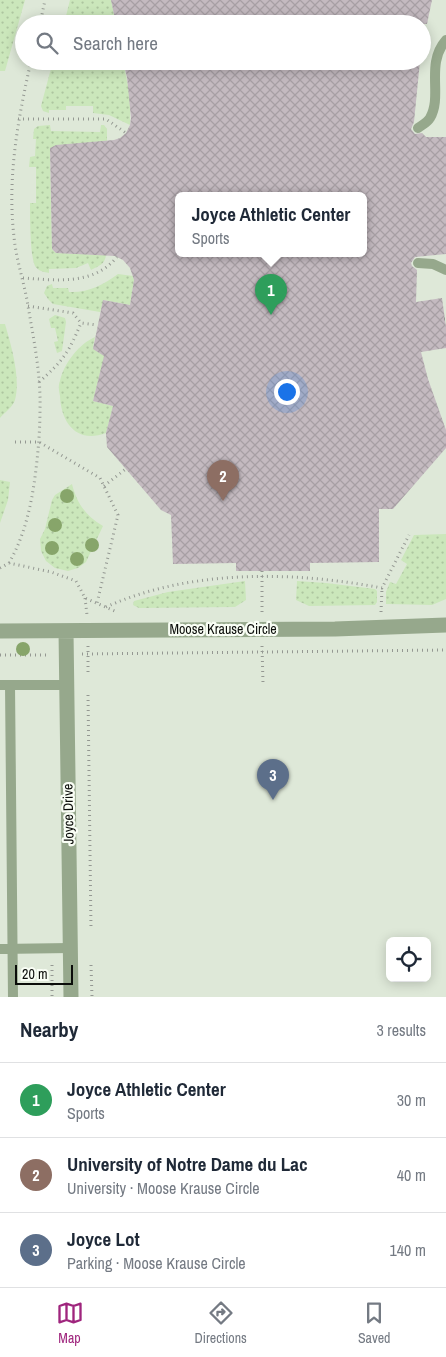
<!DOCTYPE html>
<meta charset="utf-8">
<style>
:root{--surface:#fff;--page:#f6f6f7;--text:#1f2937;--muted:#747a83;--line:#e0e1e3;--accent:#9f257d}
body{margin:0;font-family:"Archivo Narrow",sans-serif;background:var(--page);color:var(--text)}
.controls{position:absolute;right:15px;bottom:15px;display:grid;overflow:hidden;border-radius:8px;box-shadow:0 2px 12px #0003}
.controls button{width:45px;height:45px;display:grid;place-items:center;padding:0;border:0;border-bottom:1px solid var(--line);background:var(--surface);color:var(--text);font:25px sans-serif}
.scale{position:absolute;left:15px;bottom:12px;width:58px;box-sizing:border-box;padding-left:5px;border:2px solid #0b0d0a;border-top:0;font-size:14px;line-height:18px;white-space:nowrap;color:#0b0d0a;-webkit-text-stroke:4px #f9fef5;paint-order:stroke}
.you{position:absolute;left:286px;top:391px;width:18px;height:18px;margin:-12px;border:4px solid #fff;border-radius:50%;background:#1a73e8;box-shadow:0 0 0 8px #1a73e833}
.badge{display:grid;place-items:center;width:32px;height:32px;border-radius:50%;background:var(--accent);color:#fff;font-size:16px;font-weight:700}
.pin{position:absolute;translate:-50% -41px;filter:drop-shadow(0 1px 2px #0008)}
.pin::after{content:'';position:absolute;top:26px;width:18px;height:15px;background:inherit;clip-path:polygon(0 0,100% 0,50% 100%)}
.popup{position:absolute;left:175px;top:192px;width:192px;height:65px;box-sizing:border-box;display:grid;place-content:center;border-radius:8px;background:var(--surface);filter:drop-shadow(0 1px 4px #0005);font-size:16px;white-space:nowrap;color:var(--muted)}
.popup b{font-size:19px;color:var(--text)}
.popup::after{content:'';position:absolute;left:50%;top:100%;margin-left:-10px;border:10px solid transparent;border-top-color:var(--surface)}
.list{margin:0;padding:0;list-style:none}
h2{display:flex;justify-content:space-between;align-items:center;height:65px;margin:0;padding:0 20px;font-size:21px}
h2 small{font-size:16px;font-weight:400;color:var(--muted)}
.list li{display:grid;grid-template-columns:32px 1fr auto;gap:15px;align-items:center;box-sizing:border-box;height:75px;padding:0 20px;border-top:1px solid var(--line)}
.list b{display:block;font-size:19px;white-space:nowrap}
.list p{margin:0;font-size:16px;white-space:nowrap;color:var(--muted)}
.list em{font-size:16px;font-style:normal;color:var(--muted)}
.icon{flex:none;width:28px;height:28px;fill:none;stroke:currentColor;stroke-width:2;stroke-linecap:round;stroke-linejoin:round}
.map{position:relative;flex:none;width:446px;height:997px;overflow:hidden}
.search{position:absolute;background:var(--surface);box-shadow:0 2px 12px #0003;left:15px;right:15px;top:15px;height:55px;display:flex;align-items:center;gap:12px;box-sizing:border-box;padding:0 18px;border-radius:28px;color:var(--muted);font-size:19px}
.sheet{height:290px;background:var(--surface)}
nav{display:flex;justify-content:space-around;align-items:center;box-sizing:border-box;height:70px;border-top:1px solid var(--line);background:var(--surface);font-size:14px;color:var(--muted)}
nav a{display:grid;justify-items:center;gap:2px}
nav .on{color:var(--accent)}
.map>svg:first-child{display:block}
.built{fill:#dee8d8;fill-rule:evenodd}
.grass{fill:url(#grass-dots)}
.building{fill:url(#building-cross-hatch);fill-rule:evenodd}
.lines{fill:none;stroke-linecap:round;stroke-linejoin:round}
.path{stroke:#949892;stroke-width:3;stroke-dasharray:1 4;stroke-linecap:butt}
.service{stroke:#96a88c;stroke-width:10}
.minor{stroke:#96a88c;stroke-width:15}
.tree{fill:#87a56a}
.labels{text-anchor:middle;stroke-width:4.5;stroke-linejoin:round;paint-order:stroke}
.street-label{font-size:14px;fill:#0b0d0a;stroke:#f9fef5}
</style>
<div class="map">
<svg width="446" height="997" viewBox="0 0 446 997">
<defs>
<pattern id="grass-dots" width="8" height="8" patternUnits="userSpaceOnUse" patternTransform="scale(1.25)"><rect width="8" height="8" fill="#cbe7bb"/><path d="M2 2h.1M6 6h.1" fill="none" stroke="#adc59f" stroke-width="1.8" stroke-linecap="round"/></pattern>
<pattern id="building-cross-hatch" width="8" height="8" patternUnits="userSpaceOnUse" patternTransform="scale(1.25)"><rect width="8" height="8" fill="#c4bac0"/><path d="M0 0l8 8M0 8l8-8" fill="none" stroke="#a79fa4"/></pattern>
</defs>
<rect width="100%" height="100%" fill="#ebf1e8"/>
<!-- built -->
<path class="built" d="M0 0H446V997H0ZM24 24H422V61H24ZM178 196H364V254H178ZM390 941H427V978H390Z"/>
<!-- grass -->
<path class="grass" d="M0 0H25L5 71H0Z
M70 0H111L116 24H64Z
M53 61H123L130 96V125L109 115 93 113V106H66V110H49V113L43 111 41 106Z
M50 125 51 131 100 132 101 125H104L107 129V141L50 152 52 249 56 253 106 255C105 264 99 266 91 270L88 263 76 268 49 269V273C44 272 38 271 35 266 30 256 30 216 30 203H36V167H29L30 157 35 156 36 139H33L34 129 38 126Z
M118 274 133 276 134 280 130 305 104 300 100 312 53 304 48 299 44 293 47 286 52 284 53 288H68L69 292C88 293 103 285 118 274Z
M55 315 65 318 66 322 62 351 57 353 54 342 58 341 55 328H51L49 319Z
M0 324H5C11 345 21 378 15 400 13 407 4 413 0 418Z
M95 337 93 347 96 351 122 355 118 381 99 377 93 401 113 406 106 433C77 444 61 423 60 396 59 391 58 385 60 381 64 363 79 344 95 337Z
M0 480 10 482 8 500 0 523Z
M72 484C77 504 86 516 103 526L86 562 78 568 68 571 55 568 46 561 41 551 40 539 45 529 52 500 55 495Z
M446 534V599L432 605 386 604V592L390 582 396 584 407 564 401 560 414 535Z
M245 581 246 600 235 607 139 608 133 605 134 601 168 592Z
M297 581 326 583 375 589 377 591V602L375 605 309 606 296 600Z"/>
<!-- building -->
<path class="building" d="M111 0H432L427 24H116Z
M123 61H420L414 122 411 129 415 134 422 133 426 137H446V254L415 257 411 263 412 266 417 270 416 302 442 298 446 327V348L421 352 428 379 446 430V448L393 509H379V562L310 563V571H236V563L173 564 171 515 161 510 107 447 106 433 113 406 93 401 104 356 93 349 103 300 130 305 134 280 130 268 123 260 115 256 56 253 52 249 50 148 56 145 114 140 120 138 126 133 130 125 131 118 127 77ZM178 196H364V254H178Z"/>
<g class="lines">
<!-- path -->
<path class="path" d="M40 24 45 0
M18 119H106L126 133
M23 278C56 280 93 286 117 257
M28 306 73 313 81 323 97 325
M444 319H446
M39 382C63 361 69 352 81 323
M15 442H39L100 478 118 515 97 603
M104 486 127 468
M9 563C24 537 31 507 35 477 38 454 40 432 40 409 41 373 33 336 27 300 23 279 16 258 14 237 7 177 18 119 31 61
M0 568 9 563 51 572 76 581 85 598 117 612
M262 571V613
M85 598 87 615
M106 607C190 569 293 571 382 588L409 535
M381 612 382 588
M88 646V674
M262 646 263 683
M82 654 446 650
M0 655H49
M88 695 91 929
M52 965V997
M91 965 92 997"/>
<!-- service -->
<path class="service" d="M418 128C422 125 427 123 430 118 443 96 425 64 446 40
M418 263 433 264 446 270
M0 685H10L13 997
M10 685H67
M0 949 70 948"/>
<!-- minor -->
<path class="minor" d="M0 631 335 629 446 625
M66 631 71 997"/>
</g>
<!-- trees -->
<g class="tree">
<circle cx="67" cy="496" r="7"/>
<circle cx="55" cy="525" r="7"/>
<circle cx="92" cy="545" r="7"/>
<circle cx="52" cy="548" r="7"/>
<circle cx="77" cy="559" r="7"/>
<circle cx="23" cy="649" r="7"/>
</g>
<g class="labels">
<!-- street labels -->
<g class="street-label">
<text x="223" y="634">Moose Krause Circle</text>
<text transform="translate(68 814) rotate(-91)" y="5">Joyce Drive</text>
</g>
</g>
</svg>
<div class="controls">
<button><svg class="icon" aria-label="locate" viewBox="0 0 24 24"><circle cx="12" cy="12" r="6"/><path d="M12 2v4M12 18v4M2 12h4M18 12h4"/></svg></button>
</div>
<div class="scale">20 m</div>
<div class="you"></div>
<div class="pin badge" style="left:271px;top:315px;background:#2e9e5b">1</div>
<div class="popup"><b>Joyce Athletic Center</b>Sports</div>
<div class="pin badge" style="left:223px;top:501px;background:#8d6e63">2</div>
<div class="pin badge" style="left:273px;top:800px;background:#5c6f8a">3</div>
<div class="search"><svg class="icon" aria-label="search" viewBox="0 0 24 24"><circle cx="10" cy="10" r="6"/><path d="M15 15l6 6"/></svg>Search here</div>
</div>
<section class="sheet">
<h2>Nearby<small>3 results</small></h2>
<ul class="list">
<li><span class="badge" style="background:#2e9e5b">1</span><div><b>Joyce Athletic Center</b><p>Sports</p></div><em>30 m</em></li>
<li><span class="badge" style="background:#8d6e63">2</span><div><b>University of Notre Dame du Lac</b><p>University · Moose Krause Circle</p></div><em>40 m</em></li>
<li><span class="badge" style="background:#5c6f8a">3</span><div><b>Joyce Lot</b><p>Parking · Moose Krause Circle</p></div><em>140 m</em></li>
</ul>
</section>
<nav>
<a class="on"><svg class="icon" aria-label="map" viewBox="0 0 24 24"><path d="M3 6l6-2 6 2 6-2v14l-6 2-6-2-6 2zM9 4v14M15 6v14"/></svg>Map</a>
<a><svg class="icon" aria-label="directions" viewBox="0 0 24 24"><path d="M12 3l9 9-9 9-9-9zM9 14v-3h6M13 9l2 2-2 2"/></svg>Directions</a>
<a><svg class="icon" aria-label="saved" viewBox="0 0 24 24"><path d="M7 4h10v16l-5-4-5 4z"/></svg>Saved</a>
</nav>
